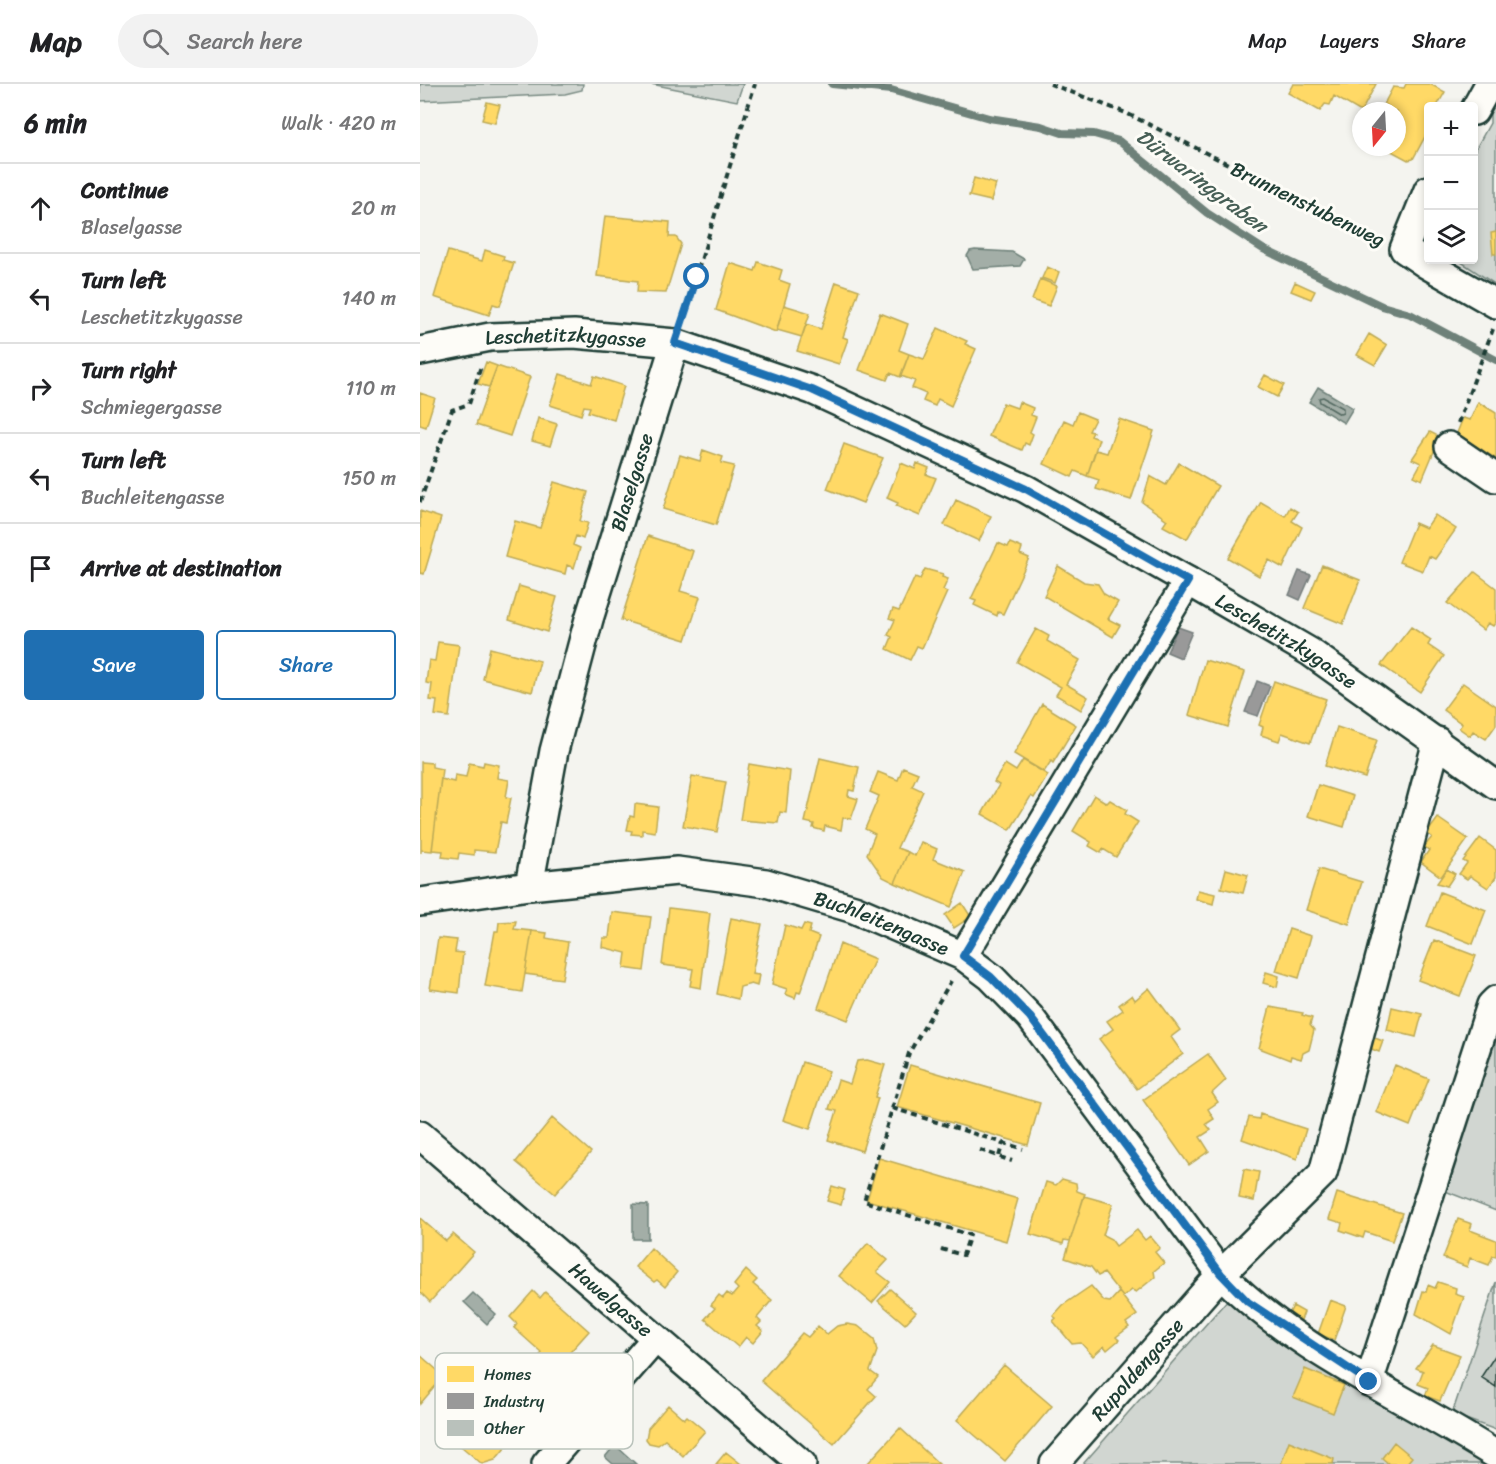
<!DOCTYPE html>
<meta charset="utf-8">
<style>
:root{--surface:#fff;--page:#f2f2f2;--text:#202124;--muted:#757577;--line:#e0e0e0;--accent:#1f6fb2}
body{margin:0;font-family:Sriracha,sans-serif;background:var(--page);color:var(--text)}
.controls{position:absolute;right:18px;top:18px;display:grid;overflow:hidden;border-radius:6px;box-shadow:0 3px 9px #0003}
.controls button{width:54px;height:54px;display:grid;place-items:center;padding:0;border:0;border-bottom:2px solid var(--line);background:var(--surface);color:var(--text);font:30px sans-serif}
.compass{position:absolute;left:932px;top:18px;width:54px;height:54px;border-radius:50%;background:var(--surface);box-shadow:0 3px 9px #0003;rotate:198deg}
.stop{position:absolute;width:18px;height:18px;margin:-14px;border:4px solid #1f6fb2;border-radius:50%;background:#fff}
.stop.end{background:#1f6fb2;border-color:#fff;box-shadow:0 2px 6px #0008}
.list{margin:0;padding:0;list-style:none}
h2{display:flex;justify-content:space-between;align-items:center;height:78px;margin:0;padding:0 24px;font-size:26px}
h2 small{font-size:20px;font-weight:400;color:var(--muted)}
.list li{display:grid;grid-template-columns:39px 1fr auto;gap:18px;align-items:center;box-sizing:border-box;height:90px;padding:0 24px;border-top:2px solid var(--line)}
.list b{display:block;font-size:22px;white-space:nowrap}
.list p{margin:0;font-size:20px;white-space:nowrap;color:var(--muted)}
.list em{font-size:20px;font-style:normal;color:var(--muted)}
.actions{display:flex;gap:12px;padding:18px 24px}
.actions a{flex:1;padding:14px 0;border:2px solid var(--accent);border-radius:6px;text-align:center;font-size:21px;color:var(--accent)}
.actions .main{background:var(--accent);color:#fff}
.icon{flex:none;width:33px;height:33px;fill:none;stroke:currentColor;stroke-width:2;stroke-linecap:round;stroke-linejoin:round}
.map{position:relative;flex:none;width:1076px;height:1380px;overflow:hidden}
header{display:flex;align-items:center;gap:36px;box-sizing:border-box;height:84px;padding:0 30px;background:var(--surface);border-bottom:2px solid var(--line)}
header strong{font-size:28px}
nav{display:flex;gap:33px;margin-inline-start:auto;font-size:21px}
.search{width:420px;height:54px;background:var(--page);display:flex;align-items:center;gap:15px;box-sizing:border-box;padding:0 21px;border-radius:33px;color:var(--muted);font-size:22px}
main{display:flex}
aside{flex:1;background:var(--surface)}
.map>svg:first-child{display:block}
.green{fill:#d1d6d1;stroke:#788a82;stroke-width:1.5}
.water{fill:#a3aea7;stroke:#6e8179;stroke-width:1.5}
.homes{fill:#ffd966;stroke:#bcaa57;stroke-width:1.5}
.industry{fill:#999;stroke:#747d7b;stroke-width:1.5}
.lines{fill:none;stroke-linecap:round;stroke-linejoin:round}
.shore{stroke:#546a62;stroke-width:1.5}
.stream{stroke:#6e8179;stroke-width:8}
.building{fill:#b9c1bb;stroke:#1f3d34;stroke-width:1.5}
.minor-casing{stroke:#1f3d34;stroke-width:32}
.path{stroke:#1f3d34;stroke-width:4;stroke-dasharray:6 4.5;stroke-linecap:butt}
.minor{stroke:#fdfcf7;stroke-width:27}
.route{stroke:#1f6fb2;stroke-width:8}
.labels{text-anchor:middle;stroke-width:6;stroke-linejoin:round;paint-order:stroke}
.street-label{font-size:20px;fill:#1f3d34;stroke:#fdfcf7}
.water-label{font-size:21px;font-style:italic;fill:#475f56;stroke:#fdfcf7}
.key{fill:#fdfcf7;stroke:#bac3bc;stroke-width:1.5}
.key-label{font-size:16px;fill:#1f3d34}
</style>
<header>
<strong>Map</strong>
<div class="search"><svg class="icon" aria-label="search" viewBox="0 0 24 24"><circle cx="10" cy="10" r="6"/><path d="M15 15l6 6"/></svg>Search here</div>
<nav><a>Map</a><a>Layers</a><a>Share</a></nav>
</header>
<main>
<aside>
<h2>6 min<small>Walk · 420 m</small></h2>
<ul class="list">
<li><svg class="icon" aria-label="ahead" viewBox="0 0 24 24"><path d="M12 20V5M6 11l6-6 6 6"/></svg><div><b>Continue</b><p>Blaselgasse</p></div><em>20 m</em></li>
<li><svg class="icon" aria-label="left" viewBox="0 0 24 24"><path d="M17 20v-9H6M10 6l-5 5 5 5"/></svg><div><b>Turn left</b><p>Leschetitzkygasse</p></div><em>140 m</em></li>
<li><svg class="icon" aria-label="right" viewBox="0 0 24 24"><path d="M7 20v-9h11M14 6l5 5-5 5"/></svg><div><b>Turn right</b><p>Schmiegergasse</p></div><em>110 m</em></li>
<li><svg class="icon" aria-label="left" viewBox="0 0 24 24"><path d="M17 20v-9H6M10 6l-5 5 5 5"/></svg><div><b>Turn left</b><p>Buchleitengasse</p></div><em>150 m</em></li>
<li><svg class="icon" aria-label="arrive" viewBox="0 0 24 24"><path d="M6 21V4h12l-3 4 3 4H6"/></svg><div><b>Arrive at destination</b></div></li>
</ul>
<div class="actions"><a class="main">Save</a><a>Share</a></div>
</aside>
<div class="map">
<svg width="1076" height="1380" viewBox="0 0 1076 1380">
<rect width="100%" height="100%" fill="#f4f4ef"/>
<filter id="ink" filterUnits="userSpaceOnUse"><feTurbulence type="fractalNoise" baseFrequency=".0167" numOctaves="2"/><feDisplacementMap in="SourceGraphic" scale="12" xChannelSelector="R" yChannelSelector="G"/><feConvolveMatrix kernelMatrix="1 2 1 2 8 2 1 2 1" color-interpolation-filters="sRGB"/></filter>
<g filter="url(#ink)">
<!-- green -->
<path class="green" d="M0 0H163L162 6 145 10 0 17Z
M231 0H323L317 17Z
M1076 8V201L1038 176H1054V68L1070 39V18Z
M1076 938V1127L1020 1105Z
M1076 1198V1346L1032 1330Z
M810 1213 1075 1380H663Z"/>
<!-- water -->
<path class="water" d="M555 166 592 168 604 175 600 182 553 185 547 172 550 167Z
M898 303 933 324 924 339 889 318Z
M213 1120 228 1121V1155H213Z
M53 1209 76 1230 67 1240 44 1218Z
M195 1361 216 1380H193L185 1373Z"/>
<!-- homes -->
<path class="homes" d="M873 0H956L941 28 914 12 910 21 905 20 900 27 868 9Z
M986 0H1010L1025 8 1017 22H1008V47L993 75 988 76 964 63H977V27H967L969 23 964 20 973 3 984 4Z
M67 18 80 21 75 39 62 36Z
M554 94 576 100 571 117 549 112Z
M185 132 250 138 249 153H256L261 160 246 209 217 208 218 197 177 192Z
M1076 148V170H1073L1071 149Z
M65 166 84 172 83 176 94 179 80 222 73 220 69 231 14 213 28 167 62 177Z
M338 178 362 186 359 196 370 200 356 248 296 226 310 179 335 187Z
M627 183 639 188 635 199 622 194Z
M620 195 637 202 629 222 612 216Z
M416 198 439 206 423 253 428 255 419 280 377 267 386 240 401 245Z
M875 198 895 207 891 215 871 207Z
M364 221 390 229 382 253 357 246Z
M460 229 488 240 479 266 489 270 480 293 470 289 467 296 439 286Z
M518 244 547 257 545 260 556 265 531 322 518 315 515 322 503 317 506 310 492 304 495 297 481 292 489 270 504 275Z
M949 250 967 261 955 281 937 271Z
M66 278 77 282 69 303 58 300Z
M77 282 110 293 90 352 56 341Z
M140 290 171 300 174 292 204 302 194 336 168 328 170 323 164 322 161 331 130 321Z
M845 291 864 301 857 313 838 303Z
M0 309 15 314 6 343 0 341Z
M599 318 613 324 611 331 616 333 610 348 613 350 609 361 605 359 602 366 569 352 583 319 597 324Z
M1058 318 1076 329V375L1037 349 1043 334 1050 336Z
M658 328 675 335 669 347 673 348 671 352 679 355 667 392 655 387 652 393 624 380 644 336 653 340Z
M118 334 137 340 130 362 112 357Z
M699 335 734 347 711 416 676 405 679 396 667 392 676 366 687 369Z
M1010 348 1020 353 1002 396 994 392 1001 379 992 375Z
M424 360 463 374 443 419 407 405Z
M283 366 303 373 301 379 314 382 296 441 243 425 260 371 280 377Z
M481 379 495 385 497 379 509 384 506 390 516 394 500 432 476 422 478 419 467 414Z
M759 379 798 402 767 455 743 442 747 436 722 418 730 392 746 401Z
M134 398 168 408 160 437 168 439 163 455 156 452 153 461 160 464 154 484 147 481 145 490 85 473 95 437 120 444Z
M536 416 571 432 559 457 524 441Z
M841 418 865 432 870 423 878 428 872 437 882 443 863 484 849 476 839 492 808 474Z
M0 427 21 434 4 490 0 489Z
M1015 431 1036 445 1015 475 1009 472 1003 487 979 478 995 439 1006 444Z
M228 452 273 467 260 507 280 513 266 556 201 536Z
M578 459 588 463 590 459 602 464 600 470 609 474 583 530 578 528 577 532 554 521 556 517 551 515Z
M902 481 940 496 923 540 884 524Z
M638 482 664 498 678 500 684 510 698 518 688 535 700 541 693 553 624 512Z
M505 485 523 490 522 493 528 495 523 506 527 508 502 564 497 562 490 576 467 565 472 553 468 551 475 536 469 534 473 525 479 527 495 493 500 495Z
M1055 488 1076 504V538L1073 542 1068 539 1063 546 1027 519Z
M99 502 137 513 127 548 89 536Z
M991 543 1011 556 1008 561 1024 572 1000 608 961 581Z
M616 545 629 552 627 557 660 576 646 600 668 613 661 626 636 611 641 603 597 578Z
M18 558 39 561 29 633 15 631 17 617 10 616 12 600 6 599 9 576 15 577Z
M70 564 120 577 112 608 63 595Z
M785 576 825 588 808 643 769 631Z
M854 597 906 615 890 659 862 649 859 657 841 651 843 643 839 641Z
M1043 599 1076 622V641L1066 655 1053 647 1050 652 1039 644 1042 640 1023 626Z
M622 620 656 641 633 679 631 677 624 688 594 670Z
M917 643 957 656 945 694 905 682Z
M400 674 439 683 434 707 429 706 428 712 438 715 431 735 423 734 421 746 405 742 404 747 393 744 394 740 385 738Z
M603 676 628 691 614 714 611 712 590 746 562 730 579 701 574 698 585 680 596 687Z
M1 678 12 679V683L22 685 12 767 1 766V769Z
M64 678 79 681 77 694 89 696 86 713 91 714 86 739 81 738 75 768 54 766V771L39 769 38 775 22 773 23 767 12 766 21 695 34 698 35 691 46 693 49 679 63 682Z
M329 680 370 687 366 729 360 728 358 739 320 736Z
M483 683 498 689 492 702 503 707 477 764 488 768 475 799 463 793 447 770 455 750 445 745 459 712 450 708 458 688 478 696Z
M272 692 306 698 297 748 263 742Z
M898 701 933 712 924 743 888 732Z
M674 711 687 719 690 716 707 726 705 730 718 738 696 773 683 765 681 769 669 762 671 758 653 747Z
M215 720 238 723 235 748 222 746V751L211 750 212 747 207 746 210 732 214 733Z
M1018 734 1048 755 1021 793 1001 778 1009 766 1004 763 1012 753 1007 749Z
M1060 754 1076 766V793L1068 804 1050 792 1047 795 1039 790 1047 779 1043 777Z
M501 758 517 765 513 775 545 788 531 823 475 799 488 768 495 772Z
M806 785 828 791 823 809 801 804Z
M899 785 942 798 929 840 886 826Z
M1027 785 1035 790 1027 802 1017 799Z
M778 806 795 810 793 820 776 815Z
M1020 808 1066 826 1053 860 1007 842Z
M542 819 551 833 534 844 525 831Z
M249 824 290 829 281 904 270 902 273 885 242 881Z
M192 828 231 833 224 887 204 884 206 869 182 863 183 854H189Z
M311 834 342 840 332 890 339 891 337 902 331 900 320 903 318 915 297 910Z
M96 837 94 845 112 847 102 908 65 902 75 847H78L79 838Z
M384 840 391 842 389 849 399 853 380 909 377 908 375 914 365 910 367 905 352 900 365 841 381 846Z
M869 845 891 852 879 894 856 887Z
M112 847 127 849 126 854 148 858 142 895 105 890Z
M18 854 37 856 35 868 43 869 39 909 10 905Z
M1014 856 1056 872 1040 912 998 896Z
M420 860 455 875 428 936 398 924Z
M846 888 859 892 857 903 843 899Z
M729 904 760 946 751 953 763 970 717 1005 679 955 693 945 687 937 703 926 699 921 712 911 715 916Z
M850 923 883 929 882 931 892 934 890 941 894 946 889 966 883 969 881 975 871 972 870 976 839 964Z
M972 923 1002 930 996 953 967 946Z
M952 953 963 957 959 968 949 964Z
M788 970 806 996 792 1009 798 1018 788 1025 794 1035 786 1040 791 1046 780 1053 789 1067 769 1081 723 1016Z
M447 976 465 981 455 1013 458 1014 442 1067 408 1056 417 1027 409 1025 418 996 430 1000 437 977Z
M382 978 409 987 390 1045 363 1036Z
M490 981 620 1019 608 1061 477 1023Z
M975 981 1009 995 990 1042 956 1028Z
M840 1030 886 1045 877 1075 822 1055 829 1033 839 1035Z
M132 1034 171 1068 135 1110 96 1078Z
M459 1074 598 1115 586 1157 447 1116Z
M824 1085 839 1088 834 1117 819 1114Z
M642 1095 656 1099 657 1107 665 1110 650 1157 644 1156 643 1160 610 1150 626 1098 636 1101Z
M412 1102 425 1106 421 1121 407 1117Z
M917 1109 982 1129 972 1157 945 1148 943 1154 920 1146 922 1139 909 1135Z
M664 1112 693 1120 683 1151 691 1155 696 1162 717 1146 725 1156 730 1152 740 1164 735 1168 744 1179 734 1187 735 1193 716 1208 712 1206 703 1213 684 1189 678 1192 671 1183 645 1174Z
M0 1134 26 1157 33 1150 54 1168 10 1218 0 1208Z
M1038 1135 1052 1140 1050 1146 1076 1156V1173L1073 1172 1069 1181 1050 1174 1047 1183 1023 1174Z
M448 1159 468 1176 457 1188 470 1198 452 1219 419 1192Z
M231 1164 257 1188 245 1203 237 1196 234 1198 215 1183Z
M326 1186 337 1196 333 1200 352 1216 337 1234 341 1238 337 1242 343 1247 333 1259 326 1253 318 1263 285 1235 295 1224 291 1221 299 1211 303 1214 307 1209 312 1212 318 1205 314 1201Z
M1018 1198 1036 1204 1035 1210 1044 1213 1031 1250 996 1230 1003 1207 1006 1208 1008 1201 1015 1204Z
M671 1202 684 1217 690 1218 699 1208 717 1231 706 1239 709 1243 696 1253 699 1256 687 1266 684 1262 673 1272 661 1259 652 1260 633 1237 636 1234 633 1232 643 1221Z
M470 1205 496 1228 485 1240 458 1217Z
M113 1207 120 1214 125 1208 169 1247 144 1275 156 1285 143 1299 116 1276 122 1269 94 1244 97 1240 90 1233Z
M910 1216 926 1222 914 1256 898 1250Z
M873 1222 884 1228 881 1236 869 1230Z
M427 1240 438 1242 454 1255 457 1267 450 1287 458 1293 448 1305 456 1312 414 1360 341 1297 382 1249 388 1253 398 1242 407 1250 417 1242Z
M1013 1261 1040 1271 1020 1317 1005 1312 1008 1304 998 1300 1003 1287 996 1284Z
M0 1271 24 1292 0 1320Z
M584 1281 632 1322 585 1377 537 1336Z
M885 1285 924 1301 913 1329 873 1313Z
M70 1316 105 1346 94 1360 91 1357 75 1376 62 1380 35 1357Z
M248 1321 264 1335 267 1332 285 1347 263 1372 245 1356 238 1361 229 1359 226 1355 228 1344Z
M480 1344 519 1380H447Z
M869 1357 914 1375 913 1380H861Z
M974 1358 992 1373 986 1380H969L962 1374Z
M306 1368 321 1380H296Z"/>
<!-- industry -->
<path class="industry" d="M879 487 891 491 880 516 869 511Z
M758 543 772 548 761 574 747 568Z
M837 597 850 602 838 632 825 628Z"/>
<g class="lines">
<!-- shore -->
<path class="shore" d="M903 313 923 324V329L920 330 900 318 899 314Z"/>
<!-- stream -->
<path class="stream" d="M412 0 471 6 569 34 621 42 642 49 674 50 699 57 787 129 843 165 962 222 990 230 1076 276"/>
</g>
<!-- building -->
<path class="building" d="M1076 1270V1303L1061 1293Z"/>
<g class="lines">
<!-- minor casing -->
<g class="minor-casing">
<g id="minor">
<path d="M1054 27 1069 0"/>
<path d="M1008 106 984 165 1006 180 1076 220"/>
<path id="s1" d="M0 267 70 253 154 250 255 259 392 306 606 405 768 497 890 568 1076 701"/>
<path d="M1029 362 1076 394"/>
<path id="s2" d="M109 802 134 667 169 535 255 259"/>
<path id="s3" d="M0 818 109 802 257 787 346 799 434 825 543 872 571 893 610 933 801 1190C878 1269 984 1312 1076 1371"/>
<path d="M543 872 768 497"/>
<path id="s4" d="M0 1051 382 1380"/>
<path d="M949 1298 1071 921 1076 916"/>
<path d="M126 1380 235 1255"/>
<path id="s5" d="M634 1380 801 1190 903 1089 1017 657"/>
</g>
</g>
<!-- path -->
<path class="path" d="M630 0 706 29 960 156
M263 235 335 0
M1038 339 1073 245
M0 418 32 326 49 320 61 282
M472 1024 603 1065
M560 1066 592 1077
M579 1072 583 1059
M521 1165 543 1171 550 1151 444 1117 489 969 531 897"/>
<!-- minor -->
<use href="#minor" class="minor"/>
</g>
</g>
<g class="lines" filter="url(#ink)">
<!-- route -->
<path class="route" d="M277 193 255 259 392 306 606 405 768 497 543 872 571 893 610 933 801 1190 828 1218 949 1298"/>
</g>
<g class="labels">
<!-- street labels -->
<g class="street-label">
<text transform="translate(888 120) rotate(26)" y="7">Brunnenstubenweg</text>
<text dy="7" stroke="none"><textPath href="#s1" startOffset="147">Leschetitzkygasse</textPath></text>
<text dy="7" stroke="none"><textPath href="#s2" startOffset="417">Blaselgasse</textPath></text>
<text dy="7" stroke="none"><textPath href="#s1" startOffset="939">Leschetitzkygasse</textPath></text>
<text dy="7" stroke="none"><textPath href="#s3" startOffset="471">Buchleitengasse</textPath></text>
<text dy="7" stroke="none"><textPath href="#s4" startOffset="252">Hawelgasse</textPath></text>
<text dy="7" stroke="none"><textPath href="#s5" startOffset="126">Rupoldengasse</textPath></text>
</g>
<!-- water labels -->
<g class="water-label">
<text transform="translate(782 97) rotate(37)" y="7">Dürwaringgraben</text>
</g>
</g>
<!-- legend -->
<rect x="15" y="1269" width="198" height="96" rx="9" class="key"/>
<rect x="27" y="1282" width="27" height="16" fill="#ffd966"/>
<rect x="27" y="1309" width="27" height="16" fill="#999"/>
<rect x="27" y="1336" width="27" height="16" fill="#b9c1bb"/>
<g class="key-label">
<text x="64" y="1296">Homes</text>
<text x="64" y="1323">Industry</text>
<text x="64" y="1350">Other</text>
</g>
</svg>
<div class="controls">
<button>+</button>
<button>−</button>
<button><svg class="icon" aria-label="layers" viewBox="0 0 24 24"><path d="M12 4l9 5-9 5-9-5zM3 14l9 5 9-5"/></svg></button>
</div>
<svg class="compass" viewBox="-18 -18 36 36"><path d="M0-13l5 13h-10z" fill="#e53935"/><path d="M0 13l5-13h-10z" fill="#757577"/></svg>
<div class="stop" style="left:277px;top:193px"></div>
<div class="stop end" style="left:949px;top:1298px"></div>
</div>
</main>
